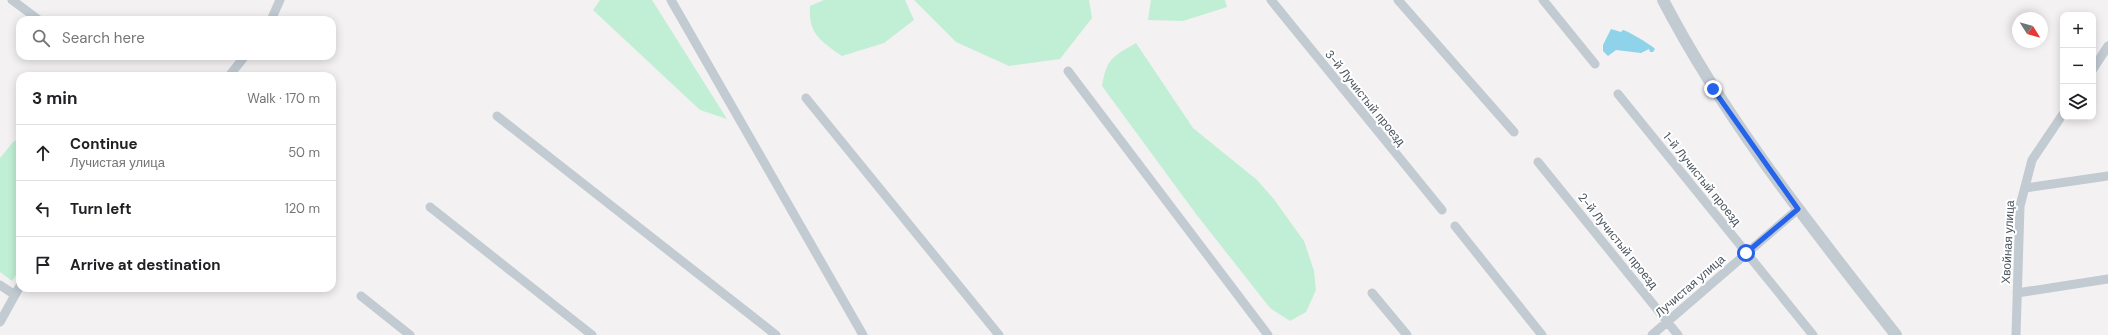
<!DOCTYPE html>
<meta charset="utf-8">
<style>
:root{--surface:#fff;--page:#f2f2f2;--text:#202124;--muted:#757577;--line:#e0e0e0}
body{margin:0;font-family:"DM Sans",sans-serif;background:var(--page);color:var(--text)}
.controls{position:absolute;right:12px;top:12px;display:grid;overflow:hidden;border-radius:8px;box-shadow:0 2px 10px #0003}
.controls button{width:36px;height:36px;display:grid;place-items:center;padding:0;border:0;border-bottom:1px solid var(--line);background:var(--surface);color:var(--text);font:20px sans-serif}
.compass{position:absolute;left:2012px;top:12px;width:36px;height:36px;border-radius:50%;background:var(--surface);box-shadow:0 2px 10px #0003;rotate:127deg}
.stop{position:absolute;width:12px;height:12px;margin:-9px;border:3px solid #2563eb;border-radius:50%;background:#fff}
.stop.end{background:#2563eb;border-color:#fff;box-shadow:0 1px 4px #0008}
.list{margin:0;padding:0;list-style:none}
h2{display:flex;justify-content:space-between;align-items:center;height:52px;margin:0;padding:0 16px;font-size:17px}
h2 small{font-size:13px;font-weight:400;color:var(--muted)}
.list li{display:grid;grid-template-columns:26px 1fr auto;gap:12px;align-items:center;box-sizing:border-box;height:56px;padding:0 16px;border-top:1px solid var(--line)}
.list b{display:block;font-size:15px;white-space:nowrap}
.list p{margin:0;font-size:13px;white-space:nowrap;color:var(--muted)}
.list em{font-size:13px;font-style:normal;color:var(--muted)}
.icon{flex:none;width:22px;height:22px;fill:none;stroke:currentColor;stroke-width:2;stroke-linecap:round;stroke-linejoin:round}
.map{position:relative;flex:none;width:2108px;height:335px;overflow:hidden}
.search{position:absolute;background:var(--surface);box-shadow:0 2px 10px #0003;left:16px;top:16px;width:320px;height:44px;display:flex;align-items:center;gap:10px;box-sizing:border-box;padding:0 14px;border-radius:12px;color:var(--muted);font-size:15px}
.panel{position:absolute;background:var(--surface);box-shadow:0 2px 10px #0003;left:16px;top:72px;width:320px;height:220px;border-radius:12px}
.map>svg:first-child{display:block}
.green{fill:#c1efd5}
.water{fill:#8fd3ea}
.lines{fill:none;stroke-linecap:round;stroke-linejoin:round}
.minor{stroke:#c2cad2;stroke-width:9}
.tertiary{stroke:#c2cad2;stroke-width:12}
.route{stroke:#2563eb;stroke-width:5}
.labels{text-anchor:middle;stroke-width:4;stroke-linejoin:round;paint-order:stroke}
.street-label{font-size:12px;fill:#49535e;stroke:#fff}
</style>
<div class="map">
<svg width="2108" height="335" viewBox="0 0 2108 335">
<rect width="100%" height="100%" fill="#f3f1f1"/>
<!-- green -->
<path class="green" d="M600 0H652L727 119 700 110 593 10Z
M824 0H905L914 20 884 43 842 56C821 41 808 34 810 6Z
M914 0H1089L1092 18 1060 59 1009 66 956 42Z
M1151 0H1225L1227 7 1183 21 1148 20Z
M1136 43 1193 128 1257 180 1273 198 1304 241 1314 271 1316 290 1306 312 1290 321 1270 308 1196 214 1102 86C1107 58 1112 57 1136 43Z
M20 138V268L12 281 0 272V158L13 142Z"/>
<!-- water -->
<path class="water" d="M1611 29 1621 32 1623 30C1628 31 1653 46 1655 49L1653 52H1650L1649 49 1641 53 1616 50 1608 56 1603 51V45Z"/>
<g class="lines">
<!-- minor -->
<path class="minor" d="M12 0 39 20
M671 0 863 335
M1271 0 1442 210
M1398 0 1514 132
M1543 0 1595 64
M271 20 280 0
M2093 69 2108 46
M1068 71 1268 335
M229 76 245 56
M1618 94 1813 335
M806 98 999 335
M497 116 776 335
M1538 162 1678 335
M2025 188 2108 176
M430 207 592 335
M1455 226 1542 335
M0 285 15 295
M1372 293 1407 335
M2017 293 2108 279
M361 296 410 335
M0 322 20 286
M1652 335 1798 209
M2016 335 2020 206 2032 160 2063 114"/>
<!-- tertiary -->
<path class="tertiary" d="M1663 0C1726 121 1812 228 1896 335"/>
</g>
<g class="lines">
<!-- route -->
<path class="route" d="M1713 89 1798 209 1746 253"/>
</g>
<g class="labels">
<!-- street labels -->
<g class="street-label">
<text transform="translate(1365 98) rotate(51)" y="4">3-й Лучистый проезд</text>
<text transform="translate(1702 179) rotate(51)" y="4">1-й Лучистый проезд</text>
<text transform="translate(1618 241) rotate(51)" y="4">2-й Лучистый проезд</text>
<text transform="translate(2008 242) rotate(-87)" y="4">Хвойная улица</text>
<text transform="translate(1690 286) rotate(-41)" y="4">Лучистая улица</text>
</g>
</g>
</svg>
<div class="controls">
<button>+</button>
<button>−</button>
<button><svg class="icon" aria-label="layers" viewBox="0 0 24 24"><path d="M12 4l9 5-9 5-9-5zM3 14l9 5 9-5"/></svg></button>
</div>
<svg class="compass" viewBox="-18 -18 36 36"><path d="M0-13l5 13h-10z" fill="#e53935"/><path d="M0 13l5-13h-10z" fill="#757577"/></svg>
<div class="stop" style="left:1746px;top:253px"></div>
<div class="stop end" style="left:1713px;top:89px"></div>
<div class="search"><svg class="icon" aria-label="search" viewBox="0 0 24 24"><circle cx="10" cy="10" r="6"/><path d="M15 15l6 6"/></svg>Search here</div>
<section class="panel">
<h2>3 min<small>Walk · 170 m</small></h2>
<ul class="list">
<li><svg class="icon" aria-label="ahead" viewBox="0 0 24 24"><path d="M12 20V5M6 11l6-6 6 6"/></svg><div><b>Continue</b><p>Лучистая улица</p></div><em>50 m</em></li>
<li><svg class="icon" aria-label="left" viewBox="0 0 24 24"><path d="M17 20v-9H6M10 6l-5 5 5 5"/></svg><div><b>Turn left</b></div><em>120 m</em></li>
<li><svg class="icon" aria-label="arrive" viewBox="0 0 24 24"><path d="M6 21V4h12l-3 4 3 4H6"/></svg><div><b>Arrive at destination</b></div></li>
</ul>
</section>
</div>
